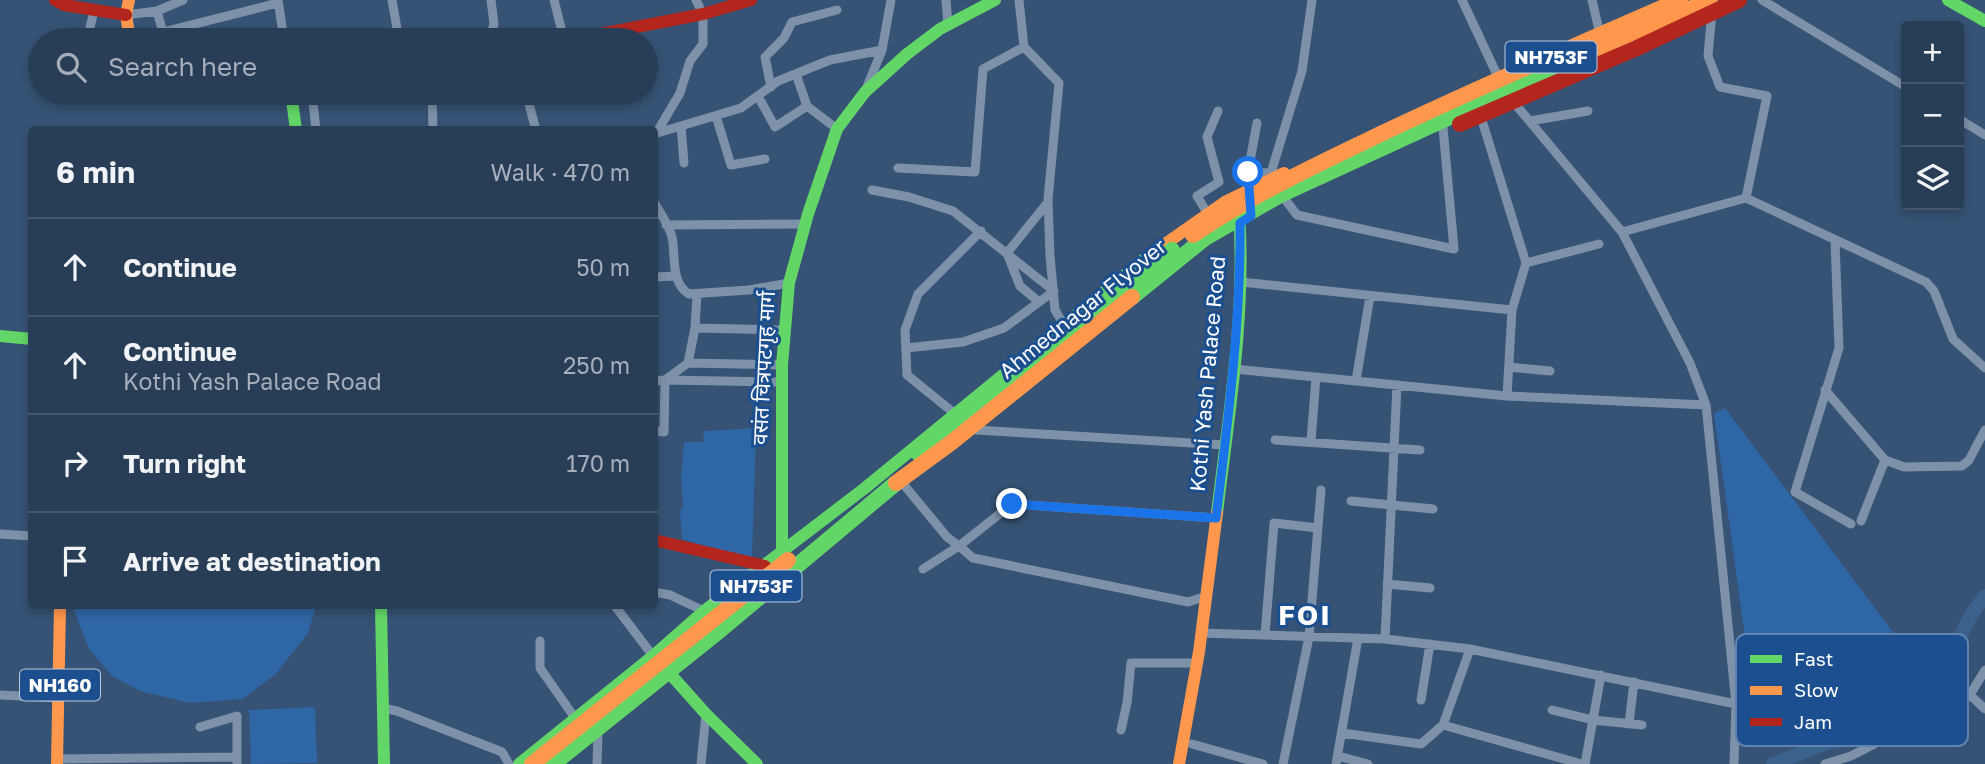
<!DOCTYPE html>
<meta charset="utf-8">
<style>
:root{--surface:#283e57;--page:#30455d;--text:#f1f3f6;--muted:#a5aeba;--line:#44576d}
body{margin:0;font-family:"Golos Text","Noto Sans Devanagari",sans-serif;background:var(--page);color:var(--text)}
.controls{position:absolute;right:21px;top:21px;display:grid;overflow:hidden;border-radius:7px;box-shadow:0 4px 10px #0003}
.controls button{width:63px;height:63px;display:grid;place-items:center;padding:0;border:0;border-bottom:2px solid var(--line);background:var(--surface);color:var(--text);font:35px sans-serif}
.stop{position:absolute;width:21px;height:21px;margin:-16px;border:5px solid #1a73e8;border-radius:50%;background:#fff}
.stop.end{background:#1a73e8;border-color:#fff;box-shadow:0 2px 7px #0008}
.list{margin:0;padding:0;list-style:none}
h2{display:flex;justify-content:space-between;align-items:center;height:91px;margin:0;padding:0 28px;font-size:30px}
h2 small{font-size:23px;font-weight:400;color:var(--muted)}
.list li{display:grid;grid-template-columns:46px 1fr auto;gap:21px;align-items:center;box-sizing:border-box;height:98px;padding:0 28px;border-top:2px solid var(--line)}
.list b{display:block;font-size:26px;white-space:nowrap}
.list p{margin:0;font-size:23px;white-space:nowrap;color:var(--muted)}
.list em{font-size:23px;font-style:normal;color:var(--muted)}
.icon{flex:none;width:38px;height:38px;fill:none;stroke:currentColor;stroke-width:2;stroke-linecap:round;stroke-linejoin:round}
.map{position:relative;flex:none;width:1985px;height:764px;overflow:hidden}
.search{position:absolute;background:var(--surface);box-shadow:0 4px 10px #0003;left:28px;top:28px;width:630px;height:77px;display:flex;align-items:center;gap:18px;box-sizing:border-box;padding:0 24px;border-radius:38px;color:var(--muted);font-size:26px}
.panel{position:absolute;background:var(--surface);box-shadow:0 4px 10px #0003;left:28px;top:126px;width:630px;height:483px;border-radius:7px}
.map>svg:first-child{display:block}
.green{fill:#2f66a5}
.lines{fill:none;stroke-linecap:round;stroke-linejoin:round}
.river{stroke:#3b618d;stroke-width:14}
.street{stroke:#7d92a8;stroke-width:9}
.fast{stroke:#63d668;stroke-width:12}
.slow{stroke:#ff974d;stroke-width:12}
.jam{stroke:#b3261e;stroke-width:12}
.fast-bridge{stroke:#63d668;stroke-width:16}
.slow-bridge{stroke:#ff974d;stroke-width:16}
.jam-bridge{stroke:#b3261e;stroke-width:16}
.route{stroke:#1a73e8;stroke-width:9}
.labels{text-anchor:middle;stroke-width:6;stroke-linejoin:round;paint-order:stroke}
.shield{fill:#1b4f8f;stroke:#bbcadd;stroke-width:2}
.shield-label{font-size:19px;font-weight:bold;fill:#fff}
.street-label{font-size:21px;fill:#fff;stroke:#1b4f8f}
.district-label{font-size:28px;font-weight:bold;letter-spacing:2px;fill:#fff;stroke:#1b4f8f}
.key{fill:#1b4f8f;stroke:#5f84b1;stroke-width:2}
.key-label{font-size:19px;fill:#fff}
</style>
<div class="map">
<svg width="1985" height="764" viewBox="0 0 1985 764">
<rect width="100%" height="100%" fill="#365274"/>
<!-- green -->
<path class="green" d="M1725 408 1898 639 1757 724 1714 413Z
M756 428 752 561 682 539 680 511 683 505 681 478 684 442H703L704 431Z
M74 606H316L308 633 276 674 242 699 190 703 140 691 112 676 89 649 74 610Z
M315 707 317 763 251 764 249 710Z"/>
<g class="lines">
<!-- river -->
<path class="river" d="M1773 764 1830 742 1873 735 1924 710 1971 615 1985 596"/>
<!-- street -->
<path class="street" d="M278 0 284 40
M392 0 399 40
M554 0 564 40
M946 0 948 25
M1312 0 1302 71 1271 173 1284 198 1297 215 1454 249 1443 128
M1462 0 1500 81
M1592 0 1599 30
M1762 0 1906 87
M157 11 165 40
M126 15 157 11 183 0
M163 32 278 3
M87 40 94 11
M489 40 494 24 491 0
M1024 47 1059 83 1048 199 1050 256 1055 310 1064 325
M796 74 807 106 837 129
M771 87 765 57 784 38 792 22 837 10
M867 87 882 50 891 0
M312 93 316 130
M432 93 433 130
M526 93 536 130
M758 96 775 127 807 106
M1511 99 1622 232 1690 363 1706 405 1736 704 1734 764
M1480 114 1526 263 1512 310 1507 396
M716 116 731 165 765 159
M1959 119 1985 135
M1530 121 1588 111
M1257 123 1248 172 1271 173
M681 126 684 163
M657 132 680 93 690 61 703 44V14L696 0
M654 134 741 108 778 81 830 60 882 50
M898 168 975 172 983 69 1024 47 1019 0
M872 190 909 197 953 211 1054 291 1004 328 963 342 906 348
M1746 198 1926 282 1934 291 1953 339 1985 368
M654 202C660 213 669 225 672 237 676 255 670 283 689 294L749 290 789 283
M1208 214 1197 196 1219 182 1207 137 1218 111
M666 225 805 224
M1622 232 1746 198 1767 96 1720 87 1708 56 1712 11
M1835 241 1839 348 1795 492 1851 524
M1526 263 1599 244
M654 277 676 276
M1241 282 1512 310
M1039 302 1020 286 1007 253 1048 202
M695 328 784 330
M688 363 782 365
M1509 367 1550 371
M1234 369 1507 396 1706 405
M654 381 665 380 688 363 695 328 697 294
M1356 381 1370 296
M1825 390 1885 460 1904 467 1962 466 1969 460 1985 430
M954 413 907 375 905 330 918 294 981 231
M976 430 1225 445
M654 431 664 432 665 380 782 382
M1275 440 1420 450
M1311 441 1316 377
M904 485 947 537 959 546 923 569
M1351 501 1433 509
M1861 521 1885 460
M0 534 32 536
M1387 584 1430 588
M654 592 670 595 704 611
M1207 596 1188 602 973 558 959 546 1012 504 1216 518
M615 606 653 656
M1201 633 1385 639 1470 649 1736 704
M1265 635 1274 523 1318 528
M1385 639 1397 385
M540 641V668L575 718
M0 695 59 698
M1970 695 1985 709
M1421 700 1430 644
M383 708 397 711 502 752 509 764
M1552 710 1593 720 1642 725
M1629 724 1634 682
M1443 725 1582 764
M200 727 237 716V764
M1121 730 1127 703 1131 663H1197
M1342 733 1421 744 1443 725 1470 649
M1192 744 1263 764
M1338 756 1368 764
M57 759 237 757
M597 764 598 735
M701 764 706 714
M1283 764 1309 637 1321 490
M1336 764 1358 638
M1585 764 1601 675
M1825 764 1851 756 1970 695 1985 670"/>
<!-- fast -->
<path class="fast" d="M1948 0 1985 21
M291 93 296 130
M0 336 32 339
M1217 513C1229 413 1246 313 1239 212
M784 554 782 551V365L789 283 808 214 837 129 865 92 907 54 940 29 995 0
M381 606 384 764
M672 676 706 714 757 764
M519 764 653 656 704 611 865 488 1148 256"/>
<!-- slow -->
<path class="slow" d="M129 0 126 15 130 40
M1148 256 1225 202 1284 173
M57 764 60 606
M1179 764 1199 652 1217 513"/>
<!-- jam -->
<path class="jam" d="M55 0 64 5 126 15
M570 40 703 14 751 0
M654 540 765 566 768 570"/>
<!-- fast-bridge -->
<path class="fast-bridge" d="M1132 297 1205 238 1280 195 1574 60
M919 454 1172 250
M553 764 719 631 896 483"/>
<!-- slow-bridge -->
<path class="slow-bridge" d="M1574 60 1710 0
M1193 235C1255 193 1322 162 1389 130 1485 85 1583 42 1680 0
M896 483 952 442 1132 297
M532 764 788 560"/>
<!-- jam-bridge -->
<path class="jam-bridge" d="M1460 124 1637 48 1739 0"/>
</g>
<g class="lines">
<!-- route -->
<path class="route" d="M1012 504 1216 518C1228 420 1241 322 1240 223L1251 216 1248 172"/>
</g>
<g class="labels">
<!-- shield labels -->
<g class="shield">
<rect x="1505.5" y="41.5" width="91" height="31" rx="5"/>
<rect x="710.5" y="570.5" width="91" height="31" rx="5"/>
<rect x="20" y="669.5" width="80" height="31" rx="5"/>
</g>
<g class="shield-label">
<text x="1551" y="64">NH753F</text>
<text x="756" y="593">NH753F</text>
<text x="60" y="692">NH160</text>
</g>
<!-- street labels -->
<g class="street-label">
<text transform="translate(1083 309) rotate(-39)" y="7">Ahmednagar Flyover</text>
<text transform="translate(764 368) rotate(-87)" y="7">वसंत चित्रपटगृह मार्ग</text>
<text transform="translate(1208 374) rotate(-85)" y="7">Kothi Yash Palace Road</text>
</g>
<!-- district labels -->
<g class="district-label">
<text x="1305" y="625">FOI</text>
</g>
</g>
<!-- legend -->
<rect x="1736" y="634" width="232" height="112" rx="10" class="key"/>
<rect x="1750" y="655" width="32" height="8" fill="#63d668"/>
<rect x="1750" y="686" width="32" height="9" fill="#ff974d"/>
<rect x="1750" y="718" width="32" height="8" fill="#b3261e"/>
<g class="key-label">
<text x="1794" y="666">Fast</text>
<text x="1794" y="697">Slow</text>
<text x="1794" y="729">Jam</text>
</g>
</svg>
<div class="controls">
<button>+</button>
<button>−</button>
<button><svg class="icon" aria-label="layers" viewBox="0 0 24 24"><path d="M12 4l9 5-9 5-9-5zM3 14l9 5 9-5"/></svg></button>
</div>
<div class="stop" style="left:1248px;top:172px"></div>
<div class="stop end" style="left:1012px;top:504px"></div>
<div class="search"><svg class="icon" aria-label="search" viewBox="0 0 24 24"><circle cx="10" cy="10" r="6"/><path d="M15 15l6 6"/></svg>Search here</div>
<section class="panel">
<h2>6 min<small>Walk · 470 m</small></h2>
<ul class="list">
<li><svg class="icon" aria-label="ahead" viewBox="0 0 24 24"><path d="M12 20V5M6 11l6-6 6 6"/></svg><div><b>Continue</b></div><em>50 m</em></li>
<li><svg class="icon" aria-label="ahead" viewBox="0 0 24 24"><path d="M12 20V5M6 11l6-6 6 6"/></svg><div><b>Continue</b><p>Kothi Yash Palace Road</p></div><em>250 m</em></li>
<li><svg class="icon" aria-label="right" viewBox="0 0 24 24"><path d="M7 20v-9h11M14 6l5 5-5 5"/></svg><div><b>Turn right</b></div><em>170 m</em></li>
<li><svg class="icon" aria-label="arrive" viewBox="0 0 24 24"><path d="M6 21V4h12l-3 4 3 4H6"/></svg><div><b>Arrive at destination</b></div></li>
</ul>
</section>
</div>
